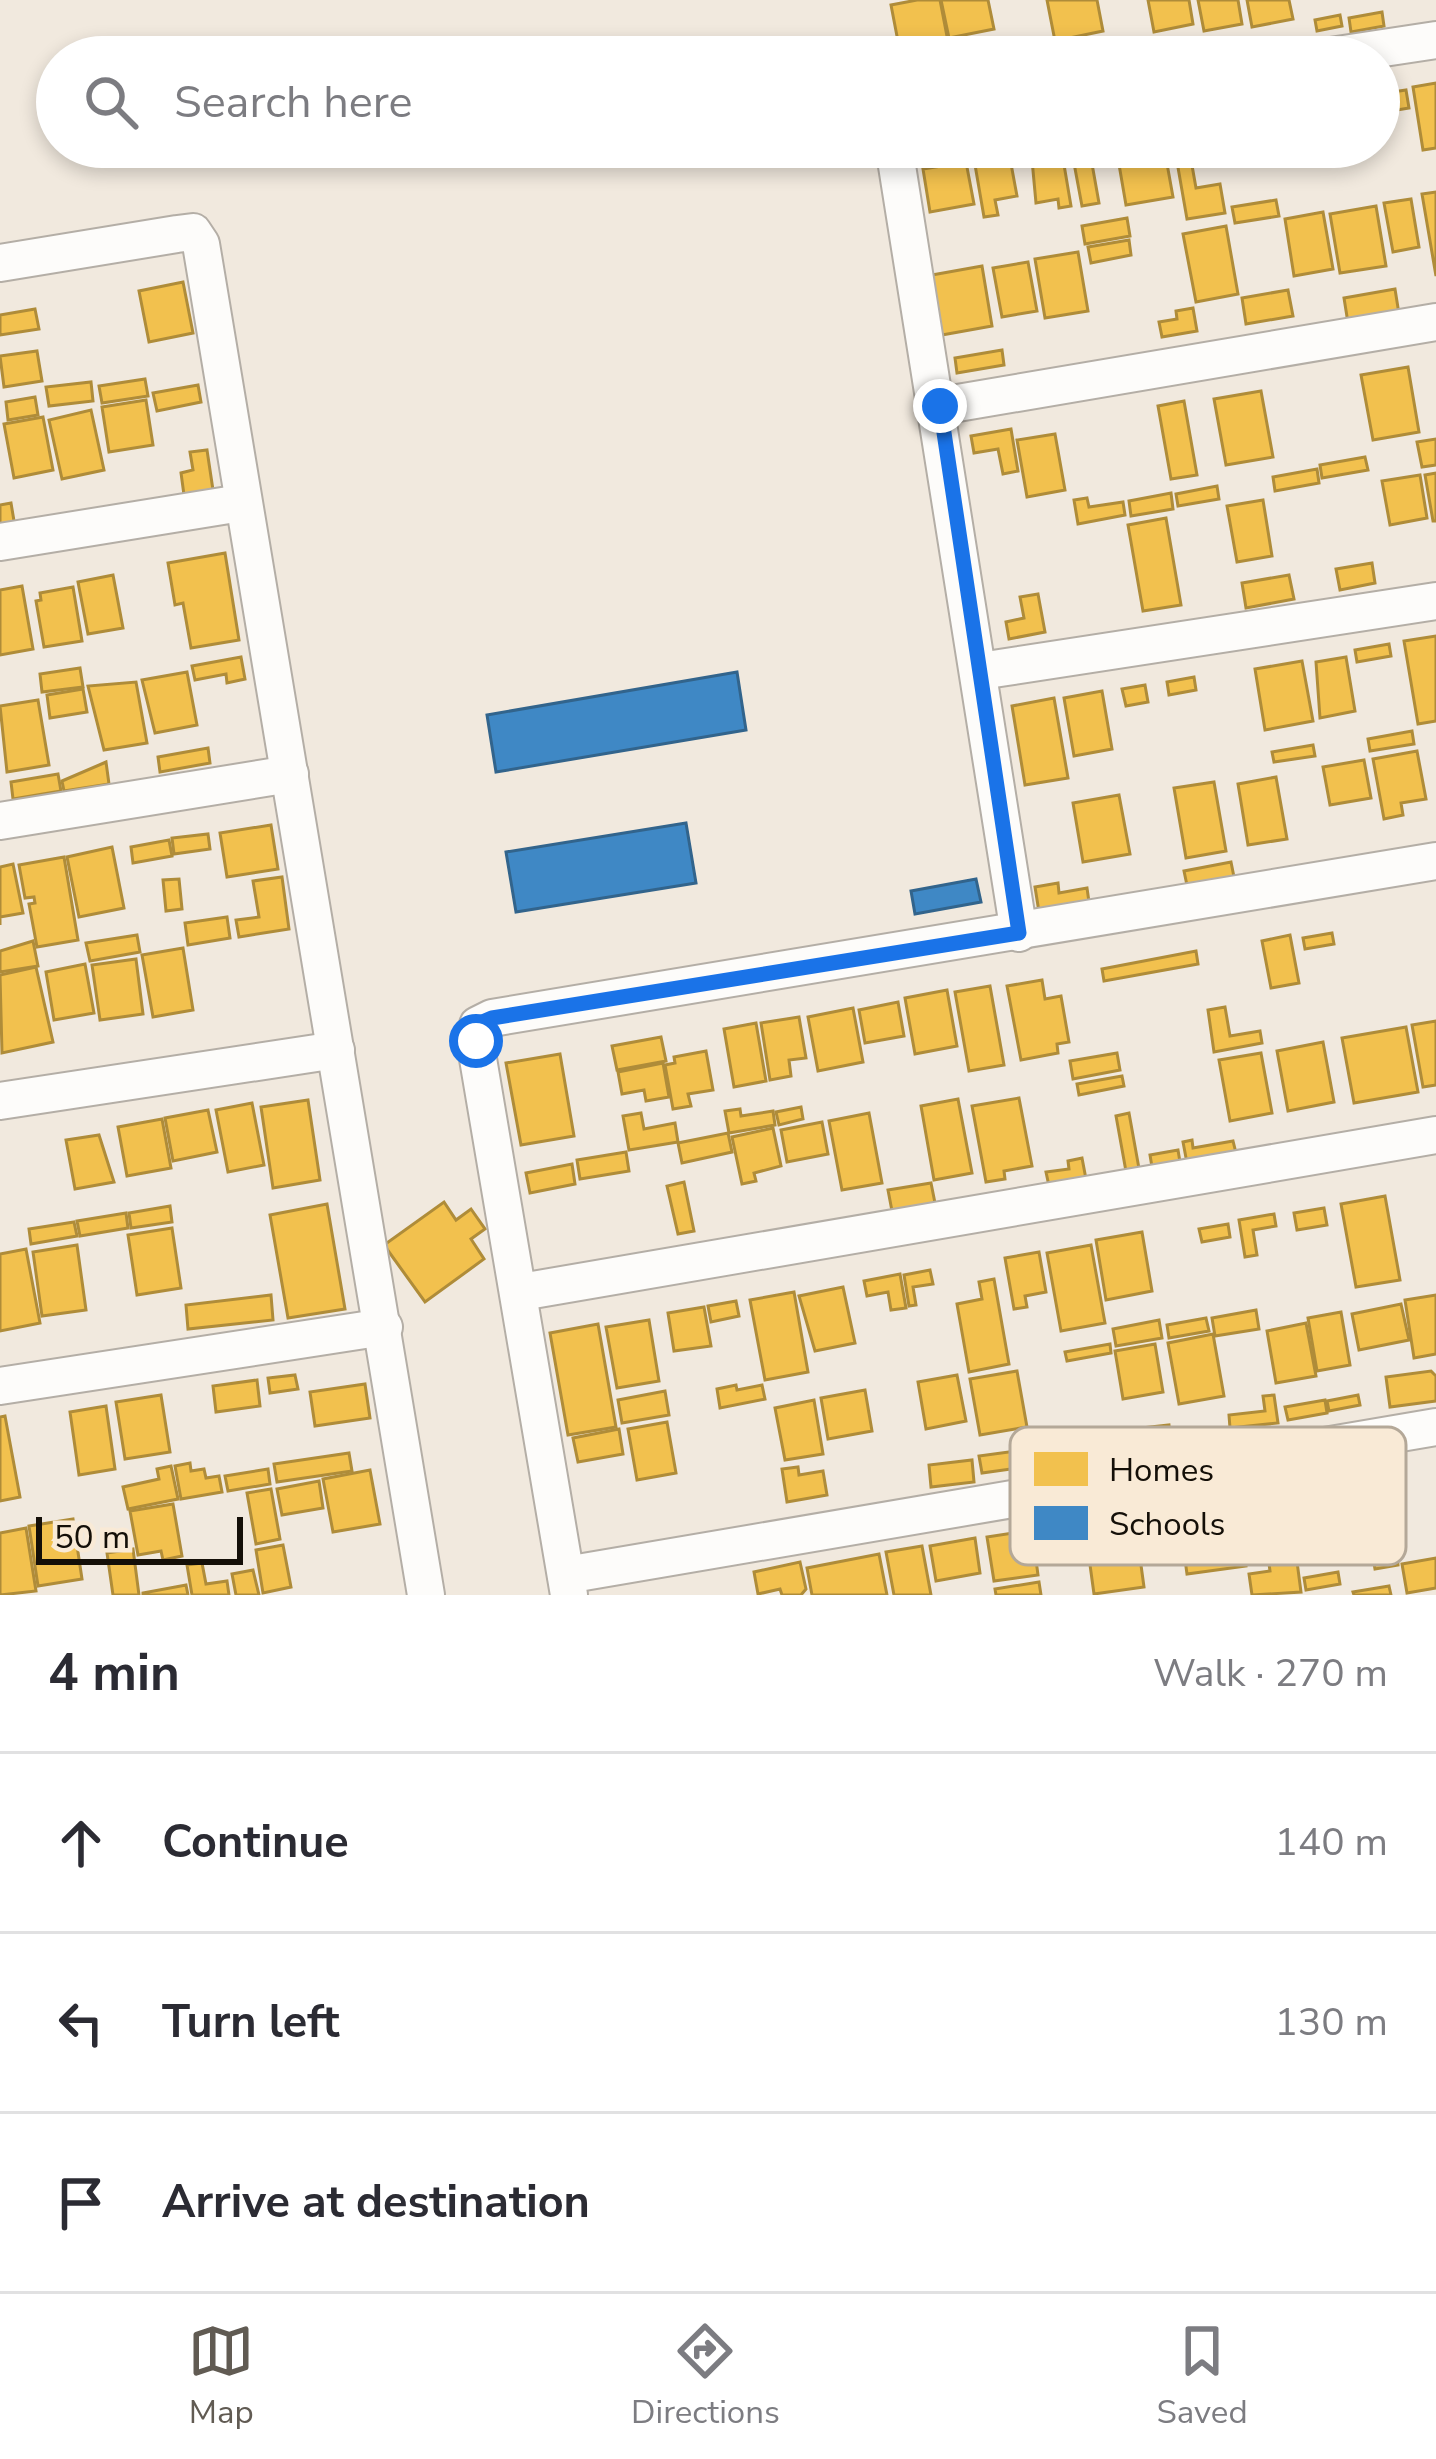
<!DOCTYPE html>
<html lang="en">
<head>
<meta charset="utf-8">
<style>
  body { margin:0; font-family:"Nunito Sans",sans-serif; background:#f2f2f3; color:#2b2b33 }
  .scale { position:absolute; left:36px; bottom:30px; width:207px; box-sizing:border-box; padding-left:12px; border:6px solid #140f08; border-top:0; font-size:33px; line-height:42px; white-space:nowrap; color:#140f08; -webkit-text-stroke:9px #f9ead6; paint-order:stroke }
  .stop { position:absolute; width:36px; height:36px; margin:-27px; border:9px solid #1a73e8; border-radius:50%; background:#fff }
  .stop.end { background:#1a73e8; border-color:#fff; box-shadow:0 3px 12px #0008 }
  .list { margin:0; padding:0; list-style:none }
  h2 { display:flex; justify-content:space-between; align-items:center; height:156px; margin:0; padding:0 48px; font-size:51px }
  h2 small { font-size:39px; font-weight:400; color:#7c7c81 }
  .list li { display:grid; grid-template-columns:78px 1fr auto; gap:36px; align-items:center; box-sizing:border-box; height:180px; padding:0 48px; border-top:3px solid #e1e1e2 }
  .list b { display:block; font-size:45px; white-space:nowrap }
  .list em { font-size:39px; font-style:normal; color:#7c7c81 }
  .icon { flex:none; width:66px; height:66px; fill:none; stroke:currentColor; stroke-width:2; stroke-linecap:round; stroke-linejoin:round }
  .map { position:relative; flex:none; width:1436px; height:1595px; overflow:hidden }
  .search { position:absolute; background:#fff; box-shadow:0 6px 18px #0003; left:36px; right:36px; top:36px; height:132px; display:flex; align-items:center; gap:30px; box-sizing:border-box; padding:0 42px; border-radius:66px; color:#7c7c81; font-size:45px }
  .sheet { height:696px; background:#fff }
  nav { display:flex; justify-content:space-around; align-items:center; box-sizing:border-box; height:168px; border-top:3px solid #e1e1e2; background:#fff; font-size:33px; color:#7c7c81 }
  nav a { display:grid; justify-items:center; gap:6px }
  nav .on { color:#615b53 }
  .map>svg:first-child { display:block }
</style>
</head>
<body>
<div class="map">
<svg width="1436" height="1595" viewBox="0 0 1436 1595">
  <rect width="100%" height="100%" fill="#f1e9de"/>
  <g fill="#f2c14e" stroke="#af8c39" stroke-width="3">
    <polygon points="917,0 940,0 951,57 901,57 891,5"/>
    <polygon points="941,0 988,0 994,29 949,38"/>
    <polygon points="1047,0 1097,0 1103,31 1055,41"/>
    <polygon points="1148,0 1189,0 1193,24 1154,32"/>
    <polygon points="1198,0 1238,0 1242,24 1204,31"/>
    <polygon points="1247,0 1289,0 1293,19 1252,27"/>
    <polygon points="1382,12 1384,26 1351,32 1349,18"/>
    <polygon points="1340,15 1342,26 1317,31 1315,20"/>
    <polygon points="1117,46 1119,53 1150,46 1152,57 1109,57 1107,48"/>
    <polygon points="1102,50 1103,57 1065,57"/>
    <polygon points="1436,83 1436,148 1423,150 1413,87"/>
    <polygon points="1406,90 1409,108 1379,113 1379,94"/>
    <polygon points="1061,147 1071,206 1059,208 1058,199 1036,203 1031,149"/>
    <polygon points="1071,147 1089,147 1099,203 1082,206"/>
    <polygon points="1116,147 1164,147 1173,197 1126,205"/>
    <polygon points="1330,147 1366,147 1367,155 1332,161"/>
    <polygon points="1009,153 1017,196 995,200 998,215 984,217 974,159"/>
    <polygon points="1190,154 1196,188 1220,184 1225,213 1187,219 1176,156"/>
    <polygon points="966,162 974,204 930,212 923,169"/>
    <polygon points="1436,192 1436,276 1422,194"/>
    <polygon points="1411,199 1419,247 1393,252 1384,203"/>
    <polygon points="1276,200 1279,216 1235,223 1232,207"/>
    <polygon points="1376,206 1386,266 1340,273 1330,214"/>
    <polygon points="1323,212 1333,269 1294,276 1285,219"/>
    <polygon points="1127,218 1130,236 1085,244 1082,226"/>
    <polygon points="1226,226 1238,294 1196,302 1183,234"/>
    <polygon points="1129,240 1131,255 1091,263 1088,247"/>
    <polygon points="1078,252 1088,311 1045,318 1035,259"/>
    <polygon points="1028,262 1037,311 1002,317 993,268"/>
    <polygon points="982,266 992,326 942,335 932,275"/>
    <polygon points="183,282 193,333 149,342 139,291"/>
    <polygon points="1395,289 1399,314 1348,323 1344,298"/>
    <polygon points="1288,290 1293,316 1246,324 1242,298"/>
    <polygon points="1193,308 1197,331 1162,337 1159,322 1177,319 1176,311"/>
    <polygon points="35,309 39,329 0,335 0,315"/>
    <polygon points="1002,350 1004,365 957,373 955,358"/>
    <polygon points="37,351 42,381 4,387 0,356"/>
    <polygon points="1408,367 1419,432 1373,440 1361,375"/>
    <polygon points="145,379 148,396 102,403 99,386"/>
    <polygon points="91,382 93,401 49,406 46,387"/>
    <polygon points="198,385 201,402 157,411 153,393"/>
    <polygon points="1261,391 1273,457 1226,465 1214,399"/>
    <polygon points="35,397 38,415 8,420 6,402"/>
    <polygon points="146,400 153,445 109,452 102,407"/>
    <polygon points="1184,401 1197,475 1171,479 1158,406"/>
    <polygon points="91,410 104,470 62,479 49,420"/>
    <polygon points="43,417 53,470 14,478 4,424"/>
    <polygon points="1011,429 1018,471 1003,474 998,449 974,453 971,436"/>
    <polygon points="1055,434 1065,490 1027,497 1017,440"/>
    <polygon points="1436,439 1436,465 1422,467 1417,442"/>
    <polygon points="207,450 213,490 184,495 181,473 193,470 190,452"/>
    <polygon points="1365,457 1368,470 1322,478 1320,465"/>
    <polygon points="1317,469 1319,483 1275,491 1273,477"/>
    <polygon points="1436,473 1436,521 1433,521 1425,475"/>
    <polygon points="1420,475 1427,518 1390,525 1382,481"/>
    <polygon points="1217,486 1219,499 1178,506 1176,494"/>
    <polygon points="1171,493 1173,509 1131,516 1129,501"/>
    <polygon points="1087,498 1089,507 1123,502 1125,515 1078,524 1074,500"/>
    <polygon points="1263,500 1272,556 1237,562 1227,506"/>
    <polygon points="11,503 15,527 0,529 0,505"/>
    <polygon points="1166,518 1181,605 1143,611 1128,525"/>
    <polygon points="225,553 239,640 191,648 183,603 175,605 168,563"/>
    <polygon points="1372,563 1375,583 1340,590 1336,569"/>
    <polygon points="113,575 123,628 88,634 78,582"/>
    <polygon points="1289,575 1294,599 1246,608 1242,583"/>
    <polygon points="22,586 33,649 0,655 0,590"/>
    <polygon points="73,587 82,641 44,647 36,601 41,600 40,593"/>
    <polygon points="1038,594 1045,632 1009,639 1006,622 1024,618 1020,597"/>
    <polygon points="1436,636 1436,721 1418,724 1404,641"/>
    <polygon points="1389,644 1391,656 1357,662 1355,650"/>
    <polygon points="241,657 245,679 227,683 226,674 195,680 192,666"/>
    <polygon points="1346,657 1355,711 1320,718 1316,662"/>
    <polygon points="1302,661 1313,721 1265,730 1255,669"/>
    <polygon points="80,668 83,687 42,692 40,674"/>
    <polygon points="187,672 197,725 155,733 142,680"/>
    <polygon points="1194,677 1196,690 1169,695 1167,682"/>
    <polygon points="136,682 147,743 104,750 88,686"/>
    <polygon points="1145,685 1148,702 1126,706 1122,689"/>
    <polygon points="83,689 87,712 50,718 47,695"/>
    <polygon points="1102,691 1112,749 1074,756 1064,698"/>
    <polygon points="1054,698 1068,778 1025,785 1012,706"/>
    <polygon points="38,700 49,765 7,772 0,706"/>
    <polygon points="1412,731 1414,744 1370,751 1368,739"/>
    <polygon points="1313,745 1315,756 1274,762 1272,752"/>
    <polygon points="208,748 210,763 160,772 158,757"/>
    <polygon points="1417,751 1426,799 1401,803 1403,815 1384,819 1373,759"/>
    <polygon points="1364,760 1371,798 1330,805 1323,767"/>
    <polygon points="106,762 109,784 64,791 62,781"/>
    <polygon points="58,774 61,791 13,799 11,782"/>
    <polygon points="1276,777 1287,839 1248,845 1238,784"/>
    <polygon points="1214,782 1226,851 1186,858 1174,788"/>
    <polygon points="1119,795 1130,854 1083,862 1073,803"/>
    <polygon points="271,825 278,869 227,877 220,833"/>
    <polygon points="208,834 210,849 174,854 172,838"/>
    <polygon points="169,840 172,856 133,863 131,847"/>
    <polygon points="112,847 124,908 79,917 67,857"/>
    <polygon points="64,857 78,940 37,947 29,904 35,903 34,897 25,898 19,865"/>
    <polygon points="1231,862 1235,882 1188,890 1184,871"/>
    <polygon points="13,864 23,913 0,917 0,925 0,867"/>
    <polygon points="282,877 289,929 239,937 236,920 259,917 253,881"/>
    <polygon points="179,879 182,909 166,911 163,880"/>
    <polygon points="1058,883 1059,893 1087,888 1089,902 1039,912 1035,887"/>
    <polygon points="227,917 230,938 188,945 185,923"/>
    <polygon points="1332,933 1334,944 1305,949 1303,938"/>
    <polygon points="137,935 140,952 90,961 86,943"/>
    <polygon points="1290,935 1299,983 1271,988 1262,941"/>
    <polygon points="33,941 38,966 0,972 0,951"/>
    <polygon points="183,948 193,1010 153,1017 142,955"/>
    <polygon points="1196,951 1198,964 1104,981 1102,969"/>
    <polygon points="136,959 143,1014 100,1020 92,965"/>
    <polygon points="85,964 94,1013 54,1020 46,972"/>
    <polygon points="36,967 53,1042 2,1053 0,975"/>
    <polygon points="1042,980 1045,999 1061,996 1069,1042 1057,1044 1058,1053 1021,1060 1007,986"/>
    <polygon points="990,986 1004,1065 969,1071 955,992"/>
    <polygon points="947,990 957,1046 915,1054 905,998"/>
    <polygon points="898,1002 904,1036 865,1043 859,1010"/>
    <polygon points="1225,1007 1230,1036 1260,1031 1262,1043 1214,1052 1208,1010"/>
    <polygon points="853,1008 863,1062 818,1071 808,1017"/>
    <polygon points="799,1017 806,1058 789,1060 791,1076 770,1080 761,1023"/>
    <polygon points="1436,1021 1436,1085 1423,1087 1412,1025"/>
    <polygon points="756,1023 766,1081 734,1087 724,1029"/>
    <polygon points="1406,1027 1418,1092 1354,1103 1342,1038"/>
    <polygon points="661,1037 666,1061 617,1070 612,1046"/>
    <polygon points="1323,1042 1334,1102 1288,1111 1277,1051"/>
    <polygon points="706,1051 713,1090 688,1094 691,1106 673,1109 665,1065 675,1063 674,1057"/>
    <polygon points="1117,1053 1120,1070 1073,1079 1070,1061"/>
    <polygon points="1261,1053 1272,1113 1230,1121 1219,1060"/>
    <polygon points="560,1054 574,1136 521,1145 506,1063"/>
    <polygon points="663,1063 669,1097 646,1101 644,1090 622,1094 618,1072"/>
    <polygon points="1122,1076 1124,1086 1079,1095 1077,1084"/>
    <polygon points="1019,1098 1032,1166 1004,1171 1005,1179 986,1182 972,1106"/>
    <polygon points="958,1099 972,1173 934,1180 921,1106"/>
    <polygon points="308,1100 320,1180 273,1188 261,1107"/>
    <polygon points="252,1103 264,1165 228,1172 216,1110"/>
    <polygon points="801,1107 803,1119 779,1125 776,1112"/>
    <polygon points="740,1109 741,1116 773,1111 775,1125 729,1133 725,1111"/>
    <polygon points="208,1110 217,1152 173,1161 165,1118"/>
    <polygon points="641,1113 644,1129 675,1123 678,1142 629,1150 623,1116"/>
    <polygon points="869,1113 882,1183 842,1190 829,1121"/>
    <polygon points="1129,1113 1140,1174 1127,1177 1116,1116"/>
    <polygon points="162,1119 171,1168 127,1176 118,1127"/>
    <polygon points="822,1122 828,1154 787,1162 781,1130"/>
    <polygon points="773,1128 781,1166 754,1173 756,1181 742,1184 732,1137"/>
    <polygon points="728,1133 732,1152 682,1163 678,1143"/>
    <polygon points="99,1135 114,1182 75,1189 66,1140"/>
    <polygon points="1192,1140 1193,1148 1233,1141 1236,1153 1187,1163 1183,1142"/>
    <polygon points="1178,1150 1180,1162 1152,1167 1150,1155"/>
    <polygon points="626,1152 629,1171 580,1179 577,1160"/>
    <polygon points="1082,1158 1086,1179 1049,1186 1046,1172 1069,1169 1068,1161"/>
    <polygon points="572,1164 575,1184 530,1193 526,1173"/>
    <polygon points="684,1182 694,1231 678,1234 667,1186"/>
    <polygon points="931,1183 935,1203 892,1211 888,1190"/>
    <polygon points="1385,1196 1400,1280 1356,1287 1341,1204"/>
    <polygon points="444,1202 456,1220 471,1209 485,1229 471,1239 484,1259 425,1302 384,1245"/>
    <polygon points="327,1204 345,1309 288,1318 270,1215"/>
    <polygon points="170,1206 172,1222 131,1228 129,1213"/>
    <polygon points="1324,1208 1327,1225 1297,1230 1294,1213"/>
    <polygon points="126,1213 128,1228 80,1236 77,1221"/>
    <polygon points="1274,1214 1276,1226 1253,1230 1257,1255 1245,1257 1239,1220"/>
    <polygon points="74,1222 77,1236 31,1244 29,1229"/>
    <polygon points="1228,1224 1230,1237 1202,1242 1199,1229"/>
    <polygon points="172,1228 181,1288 137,1295 128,1235"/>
    <polygon points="1142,1232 1152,1291 1106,1300 1096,1240"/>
    <polygon points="77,1245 86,1310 42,1316 33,1252"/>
    <polygon points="1091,1245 1105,1323 1061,1331 1047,1253"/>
    <polygon points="26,1249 40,1323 0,1331 0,1254"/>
    <polygon points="1039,1252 1046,1292 1025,1296 1027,1307 1014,1309 1005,1258"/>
    <polygon points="930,1270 933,1284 913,1287 916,1305 909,1306 904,1275"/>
    <polygon points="900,1274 906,1308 891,1310 888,1292 867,1296 864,1281"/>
    <polygon points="994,1279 1009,1364 969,1372 957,1304 982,1299 979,1282"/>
    <polygon points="843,1287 855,1343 815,1351 799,1296"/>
    <polygon points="794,1292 808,1372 765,1380 750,1300"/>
    <polygon points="271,1295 273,1320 188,1329 186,1305"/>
    <polygon points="1436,1295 1436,1354 1414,1358 1405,1300"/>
    <polygon points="736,1301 739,1316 711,1322 708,1306"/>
    <polygon points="1401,1304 1409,1340 1359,1350 1352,1314"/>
    <polygon points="704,1307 711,1346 674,1351 668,1313"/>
    <polygon points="1256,1310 1259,1329 1215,1336 1212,1318"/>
    <polygon points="1341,1312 1350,1365 1317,1371 1308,1318"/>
    <polygon points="1206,1318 1209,1331 1169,1338 1167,1325"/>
    <polygon points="649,1320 659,1381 617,1388 606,1327"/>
    <polygon points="1159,1320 1162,1338 1116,1346 1113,1329"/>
    <polygon points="1306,1323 1316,1376 1276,1383 1267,1331"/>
    <polygon points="598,1324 616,1427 568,1435 550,1333"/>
    <polygon points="1213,1334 1224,1396 1179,1404 1168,1343"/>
    <polygon points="1110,1344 1111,1353 1067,1361 1065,1352"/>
    <polygon points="1155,1344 1163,1392 1123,1399 1115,1351"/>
    <polygon points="1017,1371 1027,1427 980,1435 970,1379"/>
    <polygon points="1431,1371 1436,1376 1436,1401 1390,1407 1386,1377"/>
    <polygon points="295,1375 298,1389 270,1393 268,1378"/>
    <polygon points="957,1375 966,1421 926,1429 918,1382"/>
    <polygon points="257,1380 260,1406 216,1412 213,1386"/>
    <polygon points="365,1384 370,1418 315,1426 310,1392"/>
    <polygon points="736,1385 737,1390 762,1385 765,1399 720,1408 717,1389"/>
    <polygon points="865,1390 872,1431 828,1439 821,1398"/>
    <polygon points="665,1391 669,1415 622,1423 618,1400"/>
    <polygon points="161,1395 170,1452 125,1459 116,1402"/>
    <polygon points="1274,1395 1278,1423 1230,1428 1229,1415 1265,1411 1263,1396"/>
    <polygon points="1358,1395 1360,1405 1329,1411 1327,1401"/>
    <polygon points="814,1400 823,1454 785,1460 775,1408"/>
    <polygon points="1325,1400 1327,1413 1288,1420 1285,1407"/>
    <polygon points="106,1406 115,1469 79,1475 70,1412"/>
    <polygon points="5,1416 20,1497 0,1501 0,1417"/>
    <polygon points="667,1422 676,1473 637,1480 628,1429"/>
    <polygon points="1169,1425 1171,1443 1125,1449 1123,1430"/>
    <polygon points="619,1429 623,1454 578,1462 573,1438"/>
    <polygon points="1023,1450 1025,1467 982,1473 979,1456"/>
    <polygon points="349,1453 352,1471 277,1482 274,1464"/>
    <polygon points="972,1460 974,1482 931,1487 929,1465"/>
    <polygon points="190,1463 191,1471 204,1469 206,1478 219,1476 222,1492 181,1499 175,1466"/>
    <polygon points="171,1466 178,1499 128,1509 123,1487 159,1479 157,1469"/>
    <polygon points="798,1467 799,1475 823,1471 827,1495 787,1502 782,1469"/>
    <polygon points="268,1469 270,1484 228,1491 225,1476"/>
    <polygon points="370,1470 380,1524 333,1532 323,1479"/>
    <polygon points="319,1481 323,1508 282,1515 277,1489"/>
    <polygon points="271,1489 280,1539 256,1544 247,1493"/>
    <polygon points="1288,1493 1301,1592 1252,1595 1249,1574 1270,1571 1260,1497"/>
    <polygon points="1237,1501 1246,1566 1187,1574 1178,1509"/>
    <polygon points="173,1504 182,1556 163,1560 161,1551 138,1555 130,1511"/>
    <polygon points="1134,1514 1144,1587 1094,1594 1084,1521"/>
    <polygon points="73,1519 82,1579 38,1586 29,1526"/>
    <polygon points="26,1528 36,1591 0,1595 0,1533"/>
    <polygon points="1032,1530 1038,1575 994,1581 987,1537"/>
    <polygon points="975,1538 980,1573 936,1581 930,1546"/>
    <polygon points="283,1545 291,1587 263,1593 256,1550"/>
    <polygon points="922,1546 931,1595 894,1595 886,1552"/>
    <polygon points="133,1549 139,1595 113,1595 107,1553"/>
    <polygon points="879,1554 887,1595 812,1595 807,1568"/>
    <polygon points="1397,1554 1398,1565 1375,1569 1373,1558"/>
    <polygon points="1436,1558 1436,1588 1407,1593 1402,1564"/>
    <polygon points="800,1562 806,1589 801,1595 782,1595 780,1589 758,1594 754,1572"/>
    <polygon points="202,1563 206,1584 227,1581 229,1595 192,1595 187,1565"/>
    <polygon points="253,1570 259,1595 236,1595 232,1574"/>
    <polygon points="1338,1572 1340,1584 1306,1590 1304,1578"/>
    <polygon points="1039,1582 1041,1595 996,1595 995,1589"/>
    <polygon points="186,1585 188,1595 143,1595 143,1593"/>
    <polygon points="1389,1586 1391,1595 1354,1595 1353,1592"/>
  </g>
  <g fill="#3f88c5" stroke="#32648c" stroke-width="3">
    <polygon points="737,672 746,730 496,772 487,715"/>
    <polygon points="686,823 696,883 516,912 506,852"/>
    <polygon points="976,879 981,902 915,914 911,891"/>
  </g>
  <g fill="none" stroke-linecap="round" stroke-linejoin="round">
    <g stroke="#b4aea6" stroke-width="40">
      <g id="minor">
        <polyline points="1324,57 1436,40"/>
        <polyline points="894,147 1019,933"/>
        <polyline points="0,263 177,234 193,232 201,244 426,1595"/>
        <polyline points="940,406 1436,322"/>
        <polyline points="0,542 241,503"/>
        <polyline points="980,671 1436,601"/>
        <polyline points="0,821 290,774"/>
        <polyline points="0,1101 336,1050"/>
        <polyline points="521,1292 1436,1135"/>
        <polyline points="0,1386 384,1327"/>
        <polyline points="566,1575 1436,1427"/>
        <polyline points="569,1595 475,1041 478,1025 492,1018 1436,861"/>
      </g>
    </g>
    <use href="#minor" stroke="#fdfcfa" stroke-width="36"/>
  </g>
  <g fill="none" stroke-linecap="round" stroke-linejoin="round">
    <polyline stroke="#1a73e8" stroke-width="15" points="476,1041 478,1024 492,1018 1019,933 940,406"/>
  </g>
  <rect x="1010" y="1427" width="396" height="138" rx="18" fill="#f9ead6" stroke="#b4a898" stroke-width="3"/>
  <rect x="1034" y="1452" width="54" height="34" fill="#f2c14e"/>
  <rect x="1034" y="1506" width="54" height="34" fill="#3f88c5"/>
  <g font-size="33" fill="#140f08">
    <text x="1109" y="1481">Homes</text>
    <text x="1109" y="1535">Schools</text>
  </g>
</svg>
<div class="scale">50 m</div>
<div class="stop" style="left:476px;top:1041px"></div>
<div class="stop end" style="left:940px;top:406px"></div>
<div class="search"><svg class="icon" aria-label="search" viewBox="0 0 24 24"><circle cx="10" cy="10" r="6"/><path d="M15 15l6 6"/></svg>Search here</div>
</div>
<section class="sheet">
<h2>4 min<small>Walk · 270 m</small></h2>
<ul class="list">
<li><svg class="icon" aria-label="ahead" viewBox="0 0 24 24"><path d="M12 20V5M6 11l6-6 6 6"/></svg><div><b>Continue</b></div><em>140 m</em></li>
<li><svg class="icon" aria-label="left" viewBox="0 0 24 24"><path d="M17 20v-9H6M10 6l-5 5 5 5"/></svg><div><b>Turn left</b></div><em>130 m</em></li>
<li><svg class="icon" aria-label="arrive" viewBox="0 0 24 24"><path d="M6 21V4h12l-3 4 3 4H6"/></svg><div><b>Arrive at destination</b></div></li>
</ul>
</section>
<nav>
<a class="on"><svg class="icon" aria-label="map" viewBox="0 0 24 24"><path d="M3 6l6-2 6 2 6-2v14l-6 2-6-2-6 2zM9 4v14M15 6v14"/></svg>Map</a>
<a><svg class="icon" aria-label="directions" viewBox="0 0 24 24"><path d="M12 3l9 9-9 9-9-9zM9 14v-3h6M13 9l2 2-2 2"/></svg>Directions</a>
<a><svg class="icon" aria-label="saved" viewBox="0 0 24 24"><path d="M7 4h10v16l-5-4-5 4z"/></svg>Saved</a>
</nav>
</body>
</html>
